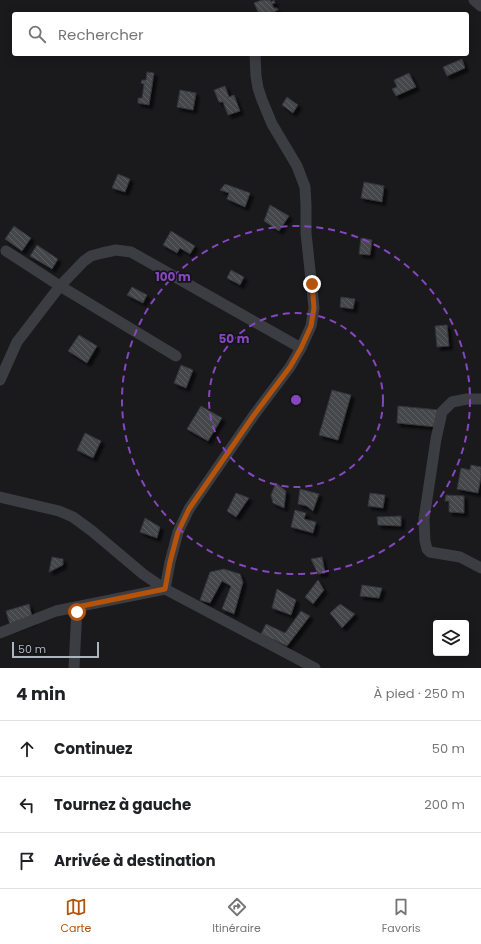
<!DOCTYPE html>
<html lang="fr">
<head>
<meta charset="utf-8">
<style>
  body { margin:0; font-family:Poppins,sans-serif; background:#f2f2f2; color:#202124 }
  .controls { position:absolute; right:12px; bottom:12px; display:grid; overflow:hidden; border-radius:4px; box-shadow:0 2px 10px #0003 }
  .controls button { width:36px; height:36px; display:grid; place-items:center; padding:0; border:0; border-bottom:1px solid #e0e0e0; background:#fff; color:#202124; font:20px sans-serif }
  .scale { position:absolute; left:12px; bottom:10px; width:87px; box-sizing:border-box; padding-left:4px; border:2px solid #acb4bd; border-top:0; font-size:11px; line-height:14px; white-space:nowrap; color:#acb4bd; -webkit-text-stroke:3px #151518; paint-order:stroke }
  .stop { position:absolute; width:12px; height:12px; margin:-9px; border:3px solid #b45309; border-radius:50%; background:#fff }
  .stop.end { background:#b45309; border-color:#fff; box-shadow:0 1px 4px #0008 }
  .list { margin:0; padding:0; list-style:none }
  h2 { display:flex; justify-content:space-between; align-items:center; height:52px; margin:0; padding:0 16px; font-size:17px }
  h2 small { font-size:13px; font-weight:400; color:#757577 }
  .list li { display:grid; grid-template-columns:26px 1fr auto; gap:12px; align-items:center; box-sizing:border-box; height:56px; padding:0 16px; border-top:1px solid #e0e0e0 }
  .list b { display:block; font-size:15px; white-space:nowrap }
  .list em { font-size:13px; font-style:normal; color:#757577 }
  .icon { flex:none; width:22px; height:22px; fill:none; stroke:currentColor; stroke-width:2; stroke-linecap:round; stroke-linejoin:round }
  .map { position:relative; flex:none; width:481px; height:668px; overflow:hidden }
  .search { position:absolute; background:#fff; box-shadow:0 2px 10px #0003; left:12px; right:12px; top:12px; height:44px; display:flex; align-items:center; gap:10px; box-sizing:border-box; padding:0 14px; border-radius:4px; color:#757577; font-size:15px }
  .sheet { height:220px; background:#fff }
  nav { display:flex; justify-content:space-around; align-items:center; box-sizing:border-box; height:56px; border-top:1px solid #e0e0e0; background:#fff; font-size:11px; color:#757577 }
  nav a { display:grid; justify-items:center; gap:2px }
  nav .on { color:#b45309 }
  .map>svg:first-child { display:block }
</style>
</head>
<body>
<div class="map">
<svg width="481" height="668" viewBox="0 0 481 668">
  <defs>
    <pattern id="building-back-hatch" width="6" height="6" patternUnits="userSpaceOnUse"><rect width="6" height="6" fill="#44464a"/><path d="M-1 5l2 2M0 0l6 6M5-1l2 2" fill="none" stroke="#5c5e62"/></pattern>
    <filter id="shadow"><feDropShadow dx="3.5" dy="3.5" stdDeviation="1" flood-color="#0009"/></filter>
  </defs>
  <rect width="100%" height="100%" fill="#1a1a1d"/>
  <g fill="url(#building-back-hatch)" stroke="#343539" filter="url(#shadow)">
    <polygon points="262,0 270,0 271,2 274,0 275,3 272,4 274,8 277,8 278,10 269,14 259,14 254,3"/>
    <polygon points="462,59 465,68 447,76 443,67"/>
    <polygon points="147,72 154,73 149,105 138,103 138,98 142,98 144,84 141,83 142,80 146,80"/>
    <polygon points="409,73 416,87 396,96 392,89 397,87 394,80"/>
    <polygon points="225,86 229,97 234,95 240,111 228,115 223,102 219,102 214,90"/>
    <polygon points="180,90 196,93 193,110 177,107"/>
    <polygon points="287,97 298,105 293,113 282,105"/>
    <polygon points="118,174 130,179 125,192 112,188"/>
    <polygon points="364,182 384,186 382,202 361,198"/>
    <polygon points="225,184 250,193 245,207 227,199 229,193 220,190"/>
    <polygon points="270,205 289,216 279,231 264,221"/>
    <polygon points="14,226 31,238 22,251 5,239"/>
    <polygon points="171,231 195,246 190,254 180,248 177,253 163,245"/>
    <polygon points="361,238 372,240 370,255 359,254"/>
    <polygon points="37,245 58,259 52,269 30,256"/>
    <polygon points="231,270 244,277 240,285 227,278"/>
    <polygon points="132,287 147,295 143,303 127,295"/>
    <polygon points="341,297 355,299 353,309 340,307"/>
    <polygon points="447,325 449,346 437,347 435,326"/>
    <polygon points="79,335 97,346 87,363 68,351"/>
    <polygon points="181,365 193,370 186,388 174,383"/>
    <polygon points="332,390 351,395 338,440 319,435"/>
    <polygon points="201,406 222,418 208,441 187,429"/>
    <polygon points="398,406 439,410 437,427 397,423"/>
    <polygon points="85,433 101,441 93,458 77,450"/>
    <polygon points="471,465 481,467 481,477 478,493 457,489 461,468 470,470"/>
    <polygon points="276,483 286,491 284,508 273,503 271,495"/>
    <polygon points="300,489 319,494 313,511 307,506 298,504"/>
    <polygon points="236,493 249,498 236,517 227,511"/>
    <polygon points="370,493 385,495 383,508 368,506"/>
    <polygon points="446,495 464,496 464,513 449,512 449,501 445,501"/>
    <polygon points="295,510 306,513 304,519 316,522 313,533 291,527"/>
    <polygon points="401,516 401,526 378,525 377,517"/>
    <polygon points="145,518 160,527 157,538 140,532"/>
    <polygon points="52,557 63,559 63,565 49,572"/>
    <polygon points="322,557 325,573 318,574 311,559"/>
    <polygon points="224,569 240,574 243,582 234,614 222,609 231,586 222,581 210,603 200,600 210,572"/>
    <polygon points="318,580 324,590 313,604 305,597"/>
    <polygon points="362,585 382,588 379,598 360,596"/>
    <polygon points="277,589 296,600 291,615 272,608"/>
    <polygon points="29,604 33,621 11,628 6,611"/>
    <polygon points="340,604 355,614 342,628 330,613"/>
    <polygon points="301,611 310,616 287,646 261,634 266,624 285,633"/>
  </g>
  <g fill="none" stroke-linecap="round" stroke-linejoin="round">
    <g stroke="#3b3d42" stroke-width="11">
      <polyline points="474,0 481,6"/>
      <polyline points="6,251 60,286 176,356"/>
      <polyline points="0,380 17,342 60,286 84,261 91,256 102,253 116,250 131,252 301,348"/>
      <polyline points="481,399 467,399 452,402 442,412 436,439 424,519 425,541 427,549 430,552 460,557 481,568"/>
      <polyline points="0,497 59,511 73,517 92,531 143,574 165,589 315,668"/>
      <polyline points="0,633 56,611 165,589 170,562 178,532 189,509 254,415 290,367 301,348 311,326 314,308 306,233 306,205 305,187 297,166 272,124 262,100 258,88 256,76 255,54"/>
      <polyline points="74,668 77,607"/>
    </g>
  </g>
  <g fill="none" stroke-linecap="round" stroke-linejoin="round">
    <polyline stroke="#b45309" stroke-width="5" points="77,612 77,607 165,589 170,562 178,532 189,509 254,415 290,367 301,348 311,326 314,308 312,284"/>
  </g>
  <g fill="none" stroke="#8547bf" stroke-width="2" stroke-dasharray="7 5">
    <circle cx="296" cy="400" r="87"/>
    <circle cx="296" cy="400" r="174"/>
  </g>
  <circle cx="296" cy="400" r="6" fill="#8547bf" stroke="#151518" stroke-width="2"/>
  <g font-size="12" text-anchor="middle" font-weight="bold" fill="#8547bf" stroke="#151518" stroke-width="3.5" stroke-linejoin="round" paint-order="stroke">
    <text x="173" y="281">100 m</text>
    <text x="234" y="343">50 m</text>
  </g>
</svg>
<div class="controls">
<button><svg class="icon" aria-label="layers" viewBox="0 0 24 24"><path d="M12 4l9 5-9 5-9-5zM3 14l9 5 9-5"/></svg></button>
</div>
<div class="scale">50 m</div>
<div class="stop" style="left:77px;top:612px"></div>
<div class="stop end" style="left:312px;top:284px"></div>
<div class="search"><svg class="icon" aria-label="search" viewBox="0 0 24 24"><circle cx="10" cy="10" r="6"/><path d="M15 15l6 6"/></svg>Rechercher</div>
</div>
<section class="sheet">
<h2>4 min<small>À pied · 250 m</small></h2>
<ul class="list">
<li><svg class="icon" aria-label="ahead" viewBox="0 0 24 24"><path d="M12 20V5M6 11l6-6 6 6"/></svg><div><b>Continuez</b></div><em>50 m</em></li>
<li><svg class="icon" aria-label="left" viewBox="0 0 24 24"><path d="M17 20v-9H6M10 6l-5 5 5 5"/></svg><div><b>Tournez à gauche</b></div><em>200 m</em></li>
<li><svg class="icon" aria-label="arrive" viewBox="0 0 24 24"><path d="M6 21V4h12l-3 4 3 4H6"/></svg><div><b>Arrivée à destination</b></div></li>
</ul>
</section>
<nav>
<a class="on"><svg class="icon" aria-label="map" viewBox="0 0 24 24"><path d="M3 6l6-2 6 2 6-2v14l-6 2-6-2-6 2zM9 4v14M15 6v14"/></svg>Carte</a>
<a><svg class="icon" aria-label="directions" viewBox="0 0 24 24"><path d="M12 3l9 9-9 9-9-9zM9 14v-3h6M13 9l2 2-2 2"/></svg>Itinéraire</a>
<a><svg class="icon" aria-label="saved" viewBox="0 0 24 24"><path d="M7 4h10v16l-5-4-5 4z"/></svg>Favoris</a>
</nav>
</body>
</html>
